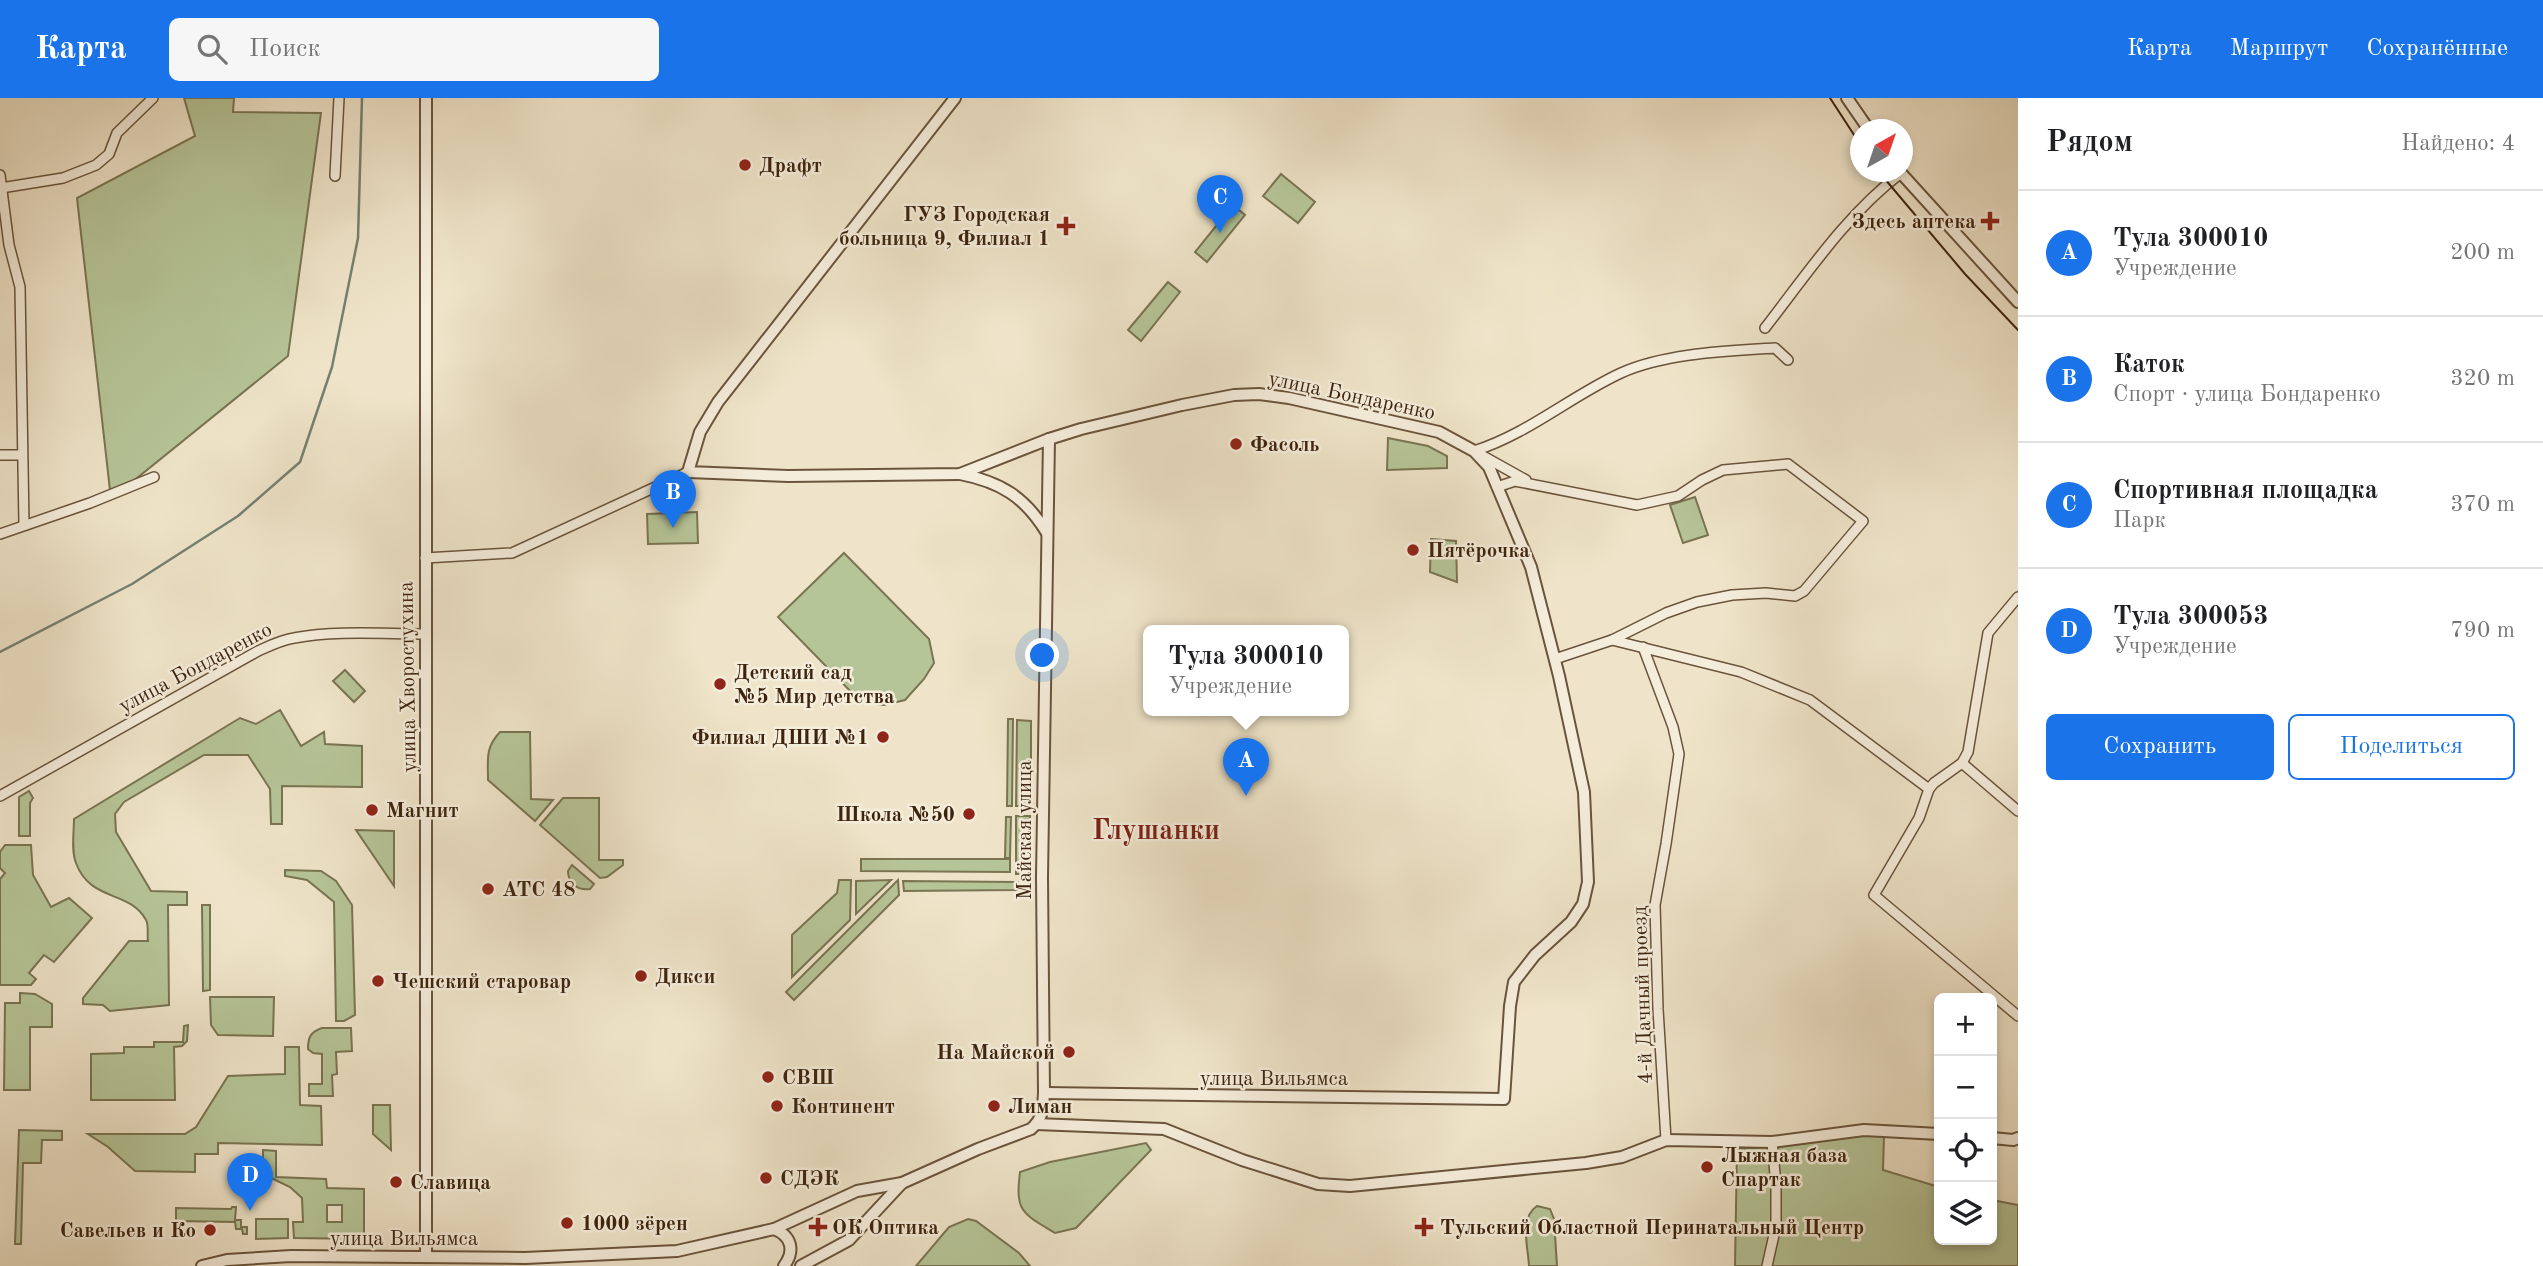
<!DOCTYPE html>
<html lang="ru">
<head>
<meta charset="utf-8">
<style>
  body { margin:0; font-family:"Old Standard TT",serif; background:#f6f6f6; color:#202124 }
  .controls { position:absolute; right:21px; bottom:21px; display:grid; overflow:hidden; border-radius:10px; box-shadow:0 4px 10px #0003 }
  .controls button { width:63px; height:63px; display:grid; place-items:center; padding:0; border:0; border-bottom:2px solid #e0e0e0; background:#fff; color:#202124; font:35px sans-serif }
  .compass { position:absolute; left:1850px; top:21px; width:63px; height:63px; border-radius:50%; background:#fff; box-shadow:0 4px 10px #0003; rotate:40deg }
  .you { position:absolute; left:1043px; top:558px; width:24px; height:24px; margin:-18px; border:5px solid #fff; border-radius:50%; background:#1a73e8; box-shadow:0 0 0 10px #1a73e833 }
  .badge { display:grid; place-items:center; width:46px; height:46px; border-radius:50%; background:#1a73e8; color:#fff; font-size:23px; font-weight:700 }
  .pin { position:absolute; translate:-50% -58px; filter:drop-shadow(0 2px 4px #0008) }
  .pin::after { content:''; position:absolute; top:37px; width:24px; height:21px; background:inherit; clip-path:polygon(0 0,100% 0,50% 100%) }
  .popup { position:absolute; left:1143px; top:527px; width:206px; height:91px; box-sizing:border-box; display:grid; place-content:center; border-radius:10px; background:#fff; filter:drop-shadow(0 2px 5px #0005); font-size:23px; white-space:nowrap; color:#757577 }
  .popup b { font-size:26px; color:#202124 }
  .popup::after { content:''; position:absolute; left:50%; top:100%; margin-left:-14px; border:14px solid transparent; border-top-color:#fff }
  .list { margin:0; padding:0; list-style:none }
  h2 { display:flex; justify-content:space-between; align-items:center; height:91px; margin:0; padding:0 28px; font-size:30px }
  h2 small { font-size:23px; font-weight:400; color:#757577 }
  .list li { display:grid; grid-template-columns:46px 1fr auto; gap:21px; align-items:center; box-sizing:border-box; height:126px; padding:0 28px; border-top:2px solid #e0e0e0 }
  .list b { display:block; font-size:26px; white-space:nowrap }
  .list p { margin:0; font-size:23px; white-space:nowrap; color:#757577 }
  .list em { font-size:23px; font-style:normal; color:#757577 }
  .actions { display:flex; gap:14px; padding:21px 28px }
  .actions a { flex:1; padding:16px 0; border:2px solid #1a73e8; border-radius:10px; text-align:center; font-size:24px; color:#1a73e8 }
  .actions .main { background:#1a73e8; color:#fff }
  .icon { flex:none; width:38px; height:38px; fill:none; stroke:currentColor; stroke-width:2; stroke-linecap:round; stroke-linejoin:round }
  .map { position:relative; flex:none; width:2018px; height:1168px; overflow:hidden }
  header { display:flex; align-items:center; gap:42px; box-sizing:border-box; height:98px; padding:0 35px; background:#1a73e8; color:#fff }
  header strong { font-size:33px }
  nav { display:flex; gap:38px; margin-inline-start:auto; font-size:24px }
  .search { width:490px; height:63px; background:#f6f6f6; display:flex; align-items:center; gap:18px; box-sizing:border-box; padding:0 24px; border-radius:10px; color:#757577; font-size:26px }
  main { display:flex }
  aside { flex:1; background:#fff }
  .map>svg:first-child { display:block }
</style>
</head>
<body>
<header>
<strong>Карта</strong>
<div class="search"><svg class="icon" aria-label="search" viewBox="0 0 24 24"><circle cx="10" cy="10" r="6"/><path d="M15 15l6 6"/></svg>Поиск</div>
<nav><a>Карта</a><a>Маршрут</a><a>Сохранённые</a></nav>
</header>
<main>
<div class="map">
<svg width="2018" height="1168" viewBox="0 0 2018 1168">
  <rect width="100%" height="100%" fill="#efe4c9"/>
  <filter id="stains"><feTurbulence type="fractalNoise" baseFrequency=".00286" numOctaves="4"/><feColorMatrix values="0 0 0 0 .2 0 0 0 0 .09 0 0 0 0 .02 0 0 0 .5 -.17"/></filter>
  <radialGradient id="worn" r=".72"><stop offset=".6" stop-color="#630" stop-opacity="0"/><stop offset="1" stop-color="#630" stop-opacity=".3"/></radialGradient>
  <g fill="#b6c598" stroke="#7a7452" stroke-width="2" fill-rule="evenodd">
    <polygon points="184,0 234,0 233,14 321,15 288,258 111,401 77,100 195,38"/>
    <polygon points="1281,76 1315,104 1298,125 1263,98"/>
    <polygon points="1233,107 1245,117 1207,164 1195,154"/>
    <polygon points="1168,184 1180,194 1141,243 1128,232"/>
    <polygon points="1388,340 1428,348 1447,358 1447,370 1387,372"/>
    <polygon points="1695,399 1708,437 1683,445 1670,407"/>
    <polygon points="697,414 698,445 648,446 647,416"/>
    <polygon points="1431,441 1456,443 1457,484 1430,474"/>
    <polygon points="844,455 929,541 934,565 924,581 905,602 884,607 869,605 855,598 778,519"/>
    <polygon points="345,572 365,593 354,604 333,583"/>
    <path d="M280,612L301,648L324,634L325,646L362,648V689L282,688V726H271L270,691L248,657H204L124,704L115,716L116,734L151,793L187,794V807H168L169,907L110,913L103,907L83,906V900L129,843H148C147,837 149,827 146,822C130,792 90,804 76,765C71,752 74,735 74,721L240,620L256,626Z"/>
    <polygon points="1008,621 1013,621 1012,708 1007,708"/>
    <polygon points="1017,622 1031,623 1031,708 1016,708"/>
    <path d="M500,634H530L531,701L553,702L535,723L488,682C488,661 485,650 500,634Z"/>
    <polygon points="29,693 33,700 30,705 30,738 19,738 19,699"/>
    <polygon points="563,700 599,700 599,762 623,762 623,767 607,779 600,780 540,727"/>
    <polygon points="1016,718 1030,718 1029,776 1016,776"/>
    <polygon points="1006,719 1011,719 1010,760 1005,760"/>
    <polygon points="356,732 394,733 394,788"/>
    <polygon points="5,747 31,747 33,777 51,809 69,800 92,820 54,864 44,857 29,875 36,881 31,887 0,887 0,781 5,775 0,770 0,754"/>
    <polygon points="861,761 1010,761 1010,774 861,773"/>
    <path d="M572,767L594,786L590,791C578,793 568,785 568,773Z"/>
    <polygon points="285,772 321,773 336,783 352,807 355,917 344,923 336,923 334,804 307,782 285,778"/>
    <polygon points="839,782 851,782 850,822 792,879 792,837 837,795"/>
    <polygon points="891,782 856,816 856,783"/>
    <polygon points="898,782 899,797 794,902 786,894"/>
    <polygon points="903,783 1018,784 1017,792 904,793"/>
    <polygon points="202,807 210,807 210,892 203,893"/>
    <polygon points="20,895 35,896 52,906 52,929 30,929 30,992 4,992 5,905 20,905"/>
    <polygon points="210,899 274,899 273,938 218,937 211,927"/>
    <polygon points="188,927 187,943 182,948 174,949 175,1002 91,1002 91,956 124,955 124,949 154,949 154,944 183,944 184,928"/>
    <path d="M322,930H351L352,953L336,954L337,976L332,977L333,998H309V986H322V956L313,955L308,951C308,940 310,934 322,930Z"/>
    <polygon points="285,949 299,949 300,1007 321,1008 322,1047 218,1045 218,1056 195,1056 195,1074 135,1073 108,1049 88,1036 185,1036 196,1029 228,978 285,976"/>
    <polygon points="373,1007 390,1007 391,1052 373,1036"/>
    <polygon points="19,1032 62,1033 62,1042 42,1042 41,1065 23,1065 21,1146 15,1146"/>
    <polygon points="1865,1037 1884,1038 1883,1072 1939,1089 1939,1142 1992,1142 1992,1102 2018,1107 2018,1168 1735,1168 1737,1051 1786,1048"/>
    <path d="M1146,1045L1151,1052L1076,1130L1055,1135C1022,1115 1015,1114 1020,1074L1050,1064Z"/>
    <path d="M263,1052L276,1053V1079L326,1081L327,1090L364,1091V1141L294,1140L293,1124H303L302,1100L290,1089L263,1076ZM327,1107H342V1124H327Z"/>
    <path d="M1537,1108L1550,1111L1554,1121L1557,1168H1529C1528,1148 1519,1120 1537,1108Z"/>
    <polygon points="232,1109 236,1109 235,1122 241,1122 241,1129 247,1129 247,1136 243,1136 242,1131 236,1131 235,1124 176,1123 176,1110 231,1111"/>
    <polygon points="256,1121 288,1121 288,1140 256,1141"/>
    <polygon points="968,1121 976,1123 1019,1155 1030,1168 916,1168 949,1129"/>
  </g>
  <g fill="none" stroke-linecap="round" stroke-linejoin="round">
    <polyline stroke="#758172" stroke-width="2.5" points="0,554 132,486 238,418 300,364 332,269 358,140 362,0"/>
    <g stroke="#6a543b" stroke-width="12">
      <g id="minor">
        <polyline points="0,77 9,147 20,189 24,427"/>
        <polyline points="335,78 339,0"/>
        <polyline points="1,90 63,80 96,67 109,56 117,35 153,0"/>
        <path d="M1765,230C1807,176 1846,117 1901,75"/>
        <polyline points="0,357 22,357"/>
        <path d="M1526,382L1474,353C1528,336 1571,298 1621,275C1665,255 1728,253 1775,250L1788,262"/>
        <polyline points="1497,389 1515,383 1637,407 1678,398 1702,382 1723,372 1788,366 1863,423 1804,493 1795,498 1766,495 1732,497 1697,504 1666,515 1612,542 1555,561"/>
        <polyline points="0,436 90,405 154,379"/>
        <polyline points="425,460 512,455 688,374"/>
        <polyline points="2018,499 1988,535 1968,654 1962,665 1934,685 1929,691 1919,720 1874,797 2018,918"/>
        <polyline points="1612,542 1741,574 1810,602 1929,691"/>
        <polyline points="1643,549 1673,629 1679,656 1666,746 1655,807 1658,911 1666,1042"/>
        <polyline points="1962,665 2018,713"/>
        <path d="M0,698L258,553C269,548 281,542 294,540C336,532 383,536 426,536"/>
        <polyline points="1767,1168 1776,1128 1776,1087 1772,1044"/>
      </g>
    </g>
    <g stroke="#6a543b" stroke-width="14">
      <g id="tertiary">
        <polyline points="426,0 426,1158"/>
        <polyline points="955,0 718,304 700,334 688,374 788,378 960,376 1049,341 1081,331 1182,307 1234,297 1259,296 1289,300 1439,334 1474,353 1489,369 1531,469 1559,578 1584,694 1588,784 1583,806 1571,824 1535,857 1514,884 1510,908 1504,1001 1044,995"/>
        <polyline points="1847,0 1869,32"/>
        <polyline points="1900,74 2018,204"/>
        <path d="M960,376C1001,384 1025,399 1047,435"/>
        <polyline points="1036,1026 1164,1031 1242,1062 1318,1086 1350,1088 1586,1065 1622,1059 1666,1042 1772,1044 1864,1032 1939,1036"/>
        <polyline points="1992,1040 2013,1042 2018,1040"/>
        <path d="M774,1131C792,1138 795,1153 784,1168"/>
        <path d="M202,1168L227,1162L291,1158L525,1160L677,1153L774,1131L857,1093L902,1085L978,1051L1031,1031C1043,1021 1043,1010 1044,995L1042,779L1049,341"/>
        <polyline points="801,1168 849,1142 902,1085"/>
      </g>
    </g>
    <use href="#minor" stroke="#f5eddc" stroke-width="9"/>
    <use href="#tertiary" stroke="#f5eddc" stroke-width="10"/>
    <g stroke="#3d240c" stroke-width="2">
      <polyline points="1830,0 1860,46"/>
      <polyline points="1879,74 1965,176 2018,232"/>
    </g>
  </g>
  <g fill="#8f2418" stroke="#f5eddc" stroke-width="2.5">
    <circle cx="745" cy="67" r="7"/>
    <path d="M1986.5 112.5h7v7h7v7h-7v7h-7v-7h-7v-7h7z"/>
    <path d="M1062.5 117.5h7v7h7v7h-7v7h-7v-7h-7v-7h7z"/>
    <circle cx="1236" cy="346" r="7"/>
    <circle cx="1413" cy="452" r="7"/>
    <circle cx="720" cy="586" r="7"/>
    <circle cx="883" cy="639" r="7"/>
    <circle cx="372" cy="712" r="7"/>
    <circle cx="969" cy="716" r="7"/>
    <circle cx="488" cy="791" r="7"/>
    <circle cx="641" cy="878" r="7"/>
    <circle cx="378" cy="883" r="7"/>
    <circle cx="1069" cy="954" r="7"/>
    <circle cx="768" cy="979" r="7"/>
    <circle cx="777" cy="1008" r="7"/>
    <circle cx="994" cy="1008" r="7"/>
    <circle cx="1707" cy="1069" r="7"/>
    <circle cx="766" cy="1080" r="7"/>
    <circle cx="396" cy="1084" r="7"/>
    <circle cx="567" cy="1125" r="7"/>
    <path d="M814.5 1118.5h7v7h7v7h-7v7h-7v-7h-7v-7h7z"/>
    <path d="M1420.5 1118.5h7v7h7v7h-7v7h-7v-7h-7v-7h7z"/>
    <circle cx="210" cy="1132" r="7"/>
  </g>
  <g text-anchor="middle" stroke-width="5" stroke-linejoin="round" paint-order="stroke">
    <g font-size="21" font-weight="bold" fill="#3d240c" stroke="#f5eddc" text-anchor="start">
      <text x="759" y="74">Драфт</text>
      <text x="1050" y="123" text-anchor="end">ГУЗ Городская<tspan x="1050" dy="24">больница 9, Филиал 1</tspan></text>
      <text x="1976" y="130" text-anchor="end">Здесь аптека</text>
      <text x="1250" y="353">Фасоль</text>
      <text x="1427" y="459">Пятёрочка</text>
      <text x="734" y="581">Детский сад<tspan x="734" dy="24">№5 Мир детства</tspan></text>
      <text x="869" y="646" text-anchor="end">Филиал ДШИ №1</text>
      <text x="386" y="719">Магнит</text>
      <text x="955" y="723" text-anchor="end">Школа №50</text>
      <text x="502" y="798">АТС 48</text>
      <text x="655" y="885">Дикси</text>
      <text x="392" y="890">Чешский старовар</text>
      <text x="1055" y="961" text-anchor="end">На Майской</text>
      <text x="782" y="986">СВШ</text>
      <text x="791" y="1015">Континент</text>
      <text x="1008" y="1015">Лиман</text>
      <text x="1721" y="1064">Лыжная база<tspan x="1721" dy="24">Спартак</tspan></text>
      <text x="780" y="1087">СДЭК</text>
      <text x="410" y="1091">Славица</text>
      <text x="581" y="1132">1000 зёрен</text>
      <text x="832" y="1136">ОК Оптика</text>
      <text x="1440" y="1136">Тульский Областной Перинатальный Центр</text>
      <text x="196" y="1139" text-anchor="end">Савельев и Ко</text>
    </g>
    <g font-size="21" fill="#3d240c" stroke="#f5eddc">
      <text transform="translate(1352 297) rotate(12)" y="7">улица Бондаренко</text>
      <text transform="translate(195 569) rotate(-28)" y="7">улица Бондаренко</text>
      <text transform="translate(407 579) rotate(-91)" y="7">улица Хворостухина</text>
      <text transform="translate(1024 732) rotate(-90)" y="7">Майская улица</text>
      <text transform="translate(1642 897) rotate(-92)" y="7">4-й Дачный проезд</text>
      <text x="1274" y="987">улица Вильямса</text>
      <text x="404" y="1147">улица Вильямса</text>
    </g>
    <g font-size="28" font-weight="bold" fill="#7a1f14" stroke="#f5eddc">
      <text x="1156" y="741">Глушанки</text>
    </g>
  </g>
  <rect width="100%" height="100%" filter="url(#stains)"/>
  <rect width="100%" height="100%" fill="url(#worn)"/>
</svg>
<div class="controls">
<button>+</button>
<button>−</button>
<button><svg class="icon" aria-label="locate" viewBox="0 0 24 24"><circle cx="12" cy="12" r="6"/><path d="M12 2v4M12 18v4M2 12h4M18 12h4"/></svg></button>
<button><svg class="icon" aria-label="layers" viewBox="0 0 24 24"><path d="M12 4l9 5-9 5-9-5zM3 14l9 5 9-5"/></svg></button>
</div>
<svg class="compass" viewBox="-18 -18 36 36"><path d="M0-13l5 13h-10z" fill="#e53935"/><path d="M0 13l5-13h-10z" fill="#757577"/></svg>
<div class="you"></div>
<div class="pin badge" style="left:1246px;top:698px">A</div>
<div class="popup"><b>Тула 300010</b>Учреждение</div>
<div class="pin badge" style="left:673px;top:430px">B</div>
<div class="pin badge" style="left:1220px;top:135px">C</div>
<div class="pin badge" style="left:250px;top:1113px">D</div>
</div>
<aside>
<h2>Рядом<small>Найдено: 4</small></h2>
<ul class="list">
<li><span class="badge">A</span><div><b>Тула 300010</b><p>Учреждение</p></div><em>200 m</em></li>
<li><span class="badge">B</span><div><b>Каток</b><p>Спорт · улица Бондаренко</p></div><em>320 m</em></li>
<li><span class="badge">C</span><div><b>Спортивная площадка</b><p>Парк</p></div><em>370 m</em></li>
<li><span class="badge">D</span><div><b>Тула 300053</b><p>Учреждение</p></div><em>790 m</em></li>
</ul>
<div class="actions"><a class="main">Сохранить</a><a>Поделиться</a></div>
</aside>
</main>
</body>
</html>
